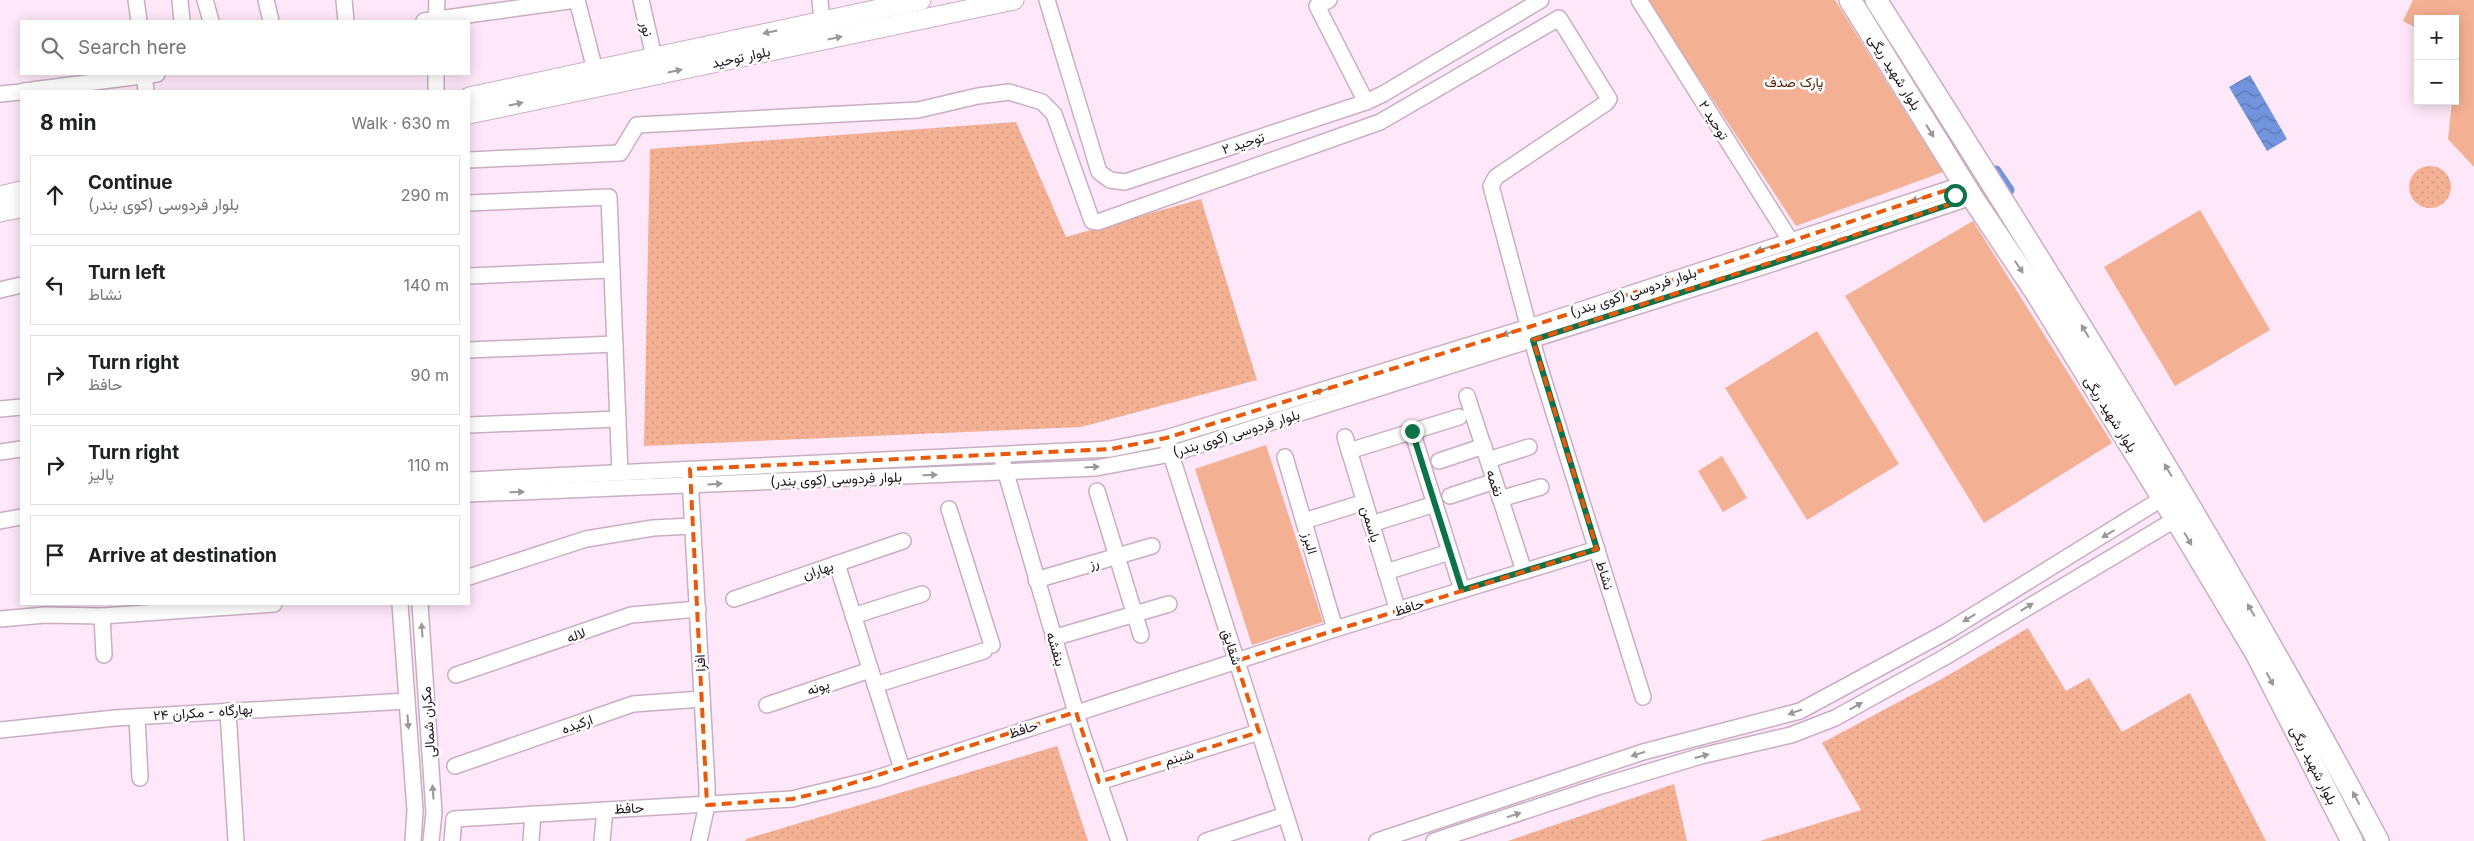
<!DOCTYPE html>
<html lang="en">
<head>
<meta charset="utf-8">
<style>
  body { margin:0; font-family:Inter,Vazirmatn,sans-serif; background:#f2f2f2; color:#202124 }
  .controls { position:absolute; right:15px; top:15px; display:grid; overflow:hidden; border-radius:0px; box-shadow:0 2px 12px #0003 }
  .controls button { width:45px; height:45px; display:grid; place-items:center; padding:0; border:0; border-bottom:1px solid #e0e0e0; background:#fff; color:#202124; font:25px sans-serif }
  .stop { position:absolute; width:15px; height:15px; margin:-11px; border:4px solid #0d7249; border-radius:50%; background:#fff }
  .stop.end { background:#0d7249; border-color:#fff; box-shadow:0 1px 5px #0008 }
  .list { margin:0; padding:0; list-style:none }
  h2 { display:flex; justify-content:space-between; align-items:center; height:65px; margin:0; padding:0 20px; font-size:21px }
  h2 small { font-size:16px; font-weight:400; color:#757577 }
  .list li { display:grid; grid-template-columns:32px 1fr auto; gap:15px; align-items:center; box-sizing:border-box; height:80px; margin:0 10px 10px; padding:0 10px; border:1px solid #e0e0e0; border-radius:0px }
  .list b { display:block; font-size:19px; white-space:nowrap }
  .list p { margin:0; font-size:16px; white-space:nowrap; color:#757577 }
  .list em { font-size:16px; font-style:normal; color:#757577 }
  .icon { flex:none; width:28px; height:28px; fill:none; stroke:currentColor; stroke-width:2; stroke-linecap:round; stroke-linejoin:round }
  .map { position:relative; flex:none; width:2474px; height:841px; overflow:hidden }
  .search { position:absolute; background:#fff; box-shadow:0 2px 12px #0003; left:20px; top:20px; width:450px; height:55px; display:flex; align-items:center; gap:12px; box-sizing:border-box; padding:0 18px; border-radius:0px; color:#757577; font-size:19px }
  .panel { position:absolute; background:#fff; box-shadow:0 2px 12px #0003; left:20px; top:90px; width:450px; height:515px; border-radius:0px }
  .map>svg:first-child { display:block }
</style>
</head>
<body>
<div class="map">
<svg width="2474" height="841" viewBox="0 0 2474 841">
  <defs>
    <pattern id="grass-dots" width="8" height="8" patternUnits="userSpaceOnUse" patternTransform="scale(1.25)"><rect width="8" height="8" fill="#f4b093"/><path d="M2 2h.1M6 6h.1" fill="none" stroke="#d1977e" stroke-width="1.8" stroke-linecap="round"/></pattern>
    <pattern id="water-waves" width="16" height="10" patternUnits="userSpaceOnUse" patternTransform="scale(1.25)"><rect width="16" height="10" fill="#7194dd"/><path d="M0 5q4-4 8 0t8 0" fill="none" stroke="#5c78b3"/></pattern>
  </defs>
  <rect width="100%" height="100%" fill="#fee7f8"/>
  <g fill="url(#grass-dots)">
    <polygon points="1016,122 1066,237 1201,199 1257,380 1081,427 644,446 650,149"/>
    <circle cx="2430" cy="187" r="21"/>
    <polygon points="2028,628 2066,691 2089,678 2122,732 2190,693 2266,841 1760,841 1861,810 1822,743 1947,676"/>
    <polygon points="1057,746 1088,841 745,841 746,839"/>
    <polygon points="1674,784 1687,841 1508,841"/>
  </g>
  <g fill="#f4b093">
    <polygon points="1647,0 1835,0 1943,172 1796,226"/>
    <polygon points="2413,0 2474,0 2474,167 2448,139 2452,101 2455,101 2459,52 2455,49 2455,19 2418,19 2418,29 2403,21"/>
    <polygon points="2200,210 2270,330 2175,386 2104,267"/>
    <polygon points="1973,221 2112,443 1984,523 1845,296"/>
    <polygon points="1817,331 1899,464 1807,520 1725,388"/>
    <polygon points="1266,445 1323,622 1252,645 1195,469"/>
    <polygon points="1722,456 1747,498 1723,512 1698,471"/>
  </g>
  <polygon fill="url(#water-waves)" points="2250,75 2287,139 2267,151 2229,87"/>
  <g fill="none" stroke-linecap="round" stroke-linejoin="round">
    <polyline stroke="#7194dd" stroke-width="11" points="1996,171 2009,190"/>
    <g stroke="#c9aec3" stroke-width="18">
      <g id="minor">
        <polyline points="136,0 139,21"/>
        <polyline points="180,0 182,21"/>
        <polyline points="205,0 211,21"/>
        <polyline points="266,0 271,21"/>
        <polyline points="344,0 346,21"/>
        <polyline points="577,0 595,70"/>
        <polyline points="641,0 654,57"/>
        <polyline points="820,0 822,21"/>
        <polyline points="1047,0 1099,172 1110,180 1125,182 1366,102 1383,94 1541,0"/>
        <polyline points="1329,0 1317,6 1366,102"/>
        <polyline points="1639,0 1790,240"/>
        <polyline points="424,21 576,0"/>
        <polyline points="436,21 437,0"/>
        <polyline points="144,74 146,91"/>
        <polyline points="436,74 436,91"/>
        <polyline points="24,91 157,74"/>
        <polyline points="0,94 21,92"/>
        <polyline points="469,160 620,153 637,125 918,110 978,96 1009,92 1042,102 1054,114 1092,221 1098,222 1380,122 1559,18 1609,99 1606,103 1496,177 1491,186 1538,362 1643,697"/>
        <polyline points="469,203 609,197 620,473"/>
        <polyline points="469,276 612,270"/>
        <polyline points="0,290 21,285"/>
        <polyline points="469,350 615,344"/>
        <polyline points="1467,396 1524,571"/>
        <polyline points="0,409 21,407"/>
        <polyline points="469,425 618,419"/>
        <polyline points="1412,431 1462,590"/>
        <polyline points="1345,437 1398,611"/>
        <polyline points="1168,445 1294,841"/>
        <polyline points="1349,451 1459,417"/>
        <polyline points="0,452 21,449"/>
        <polyline points="1285,457 1335,629"/>
        <polyline points="1488,460 1529,447"/>
        <polyline points="1439,461 1484,446"/>
        <polyline points="1003,463 1082,733 1119,841"/>
        <polyline points="690,477 707,786 707,805 699,841"/>
        <polyline points="469,480 1111,449 1166,438 1529,327 1964,184"/>
        <polyline points="1097,491 1141,635"/>
        <polyline points="469,494 1096,468 1171,454 1768,265 1972,197"/>
        <polyline points="1450,496 1495,481"/>
        <polyline points="1500,499 1541,487"/>
        <polyline points="949,509 992,645"/>
        <polyline points="0,521 21,517"/>
        <polyline points="1304,521 1365,502"/>
        <polyline points="1371,524 1435,504"/>
        <polyline points="837,564 902,769"/>
        <polyline points="1386,572 1450,552"/>
        <polyline points="469,577 586,539 653,528 692,526"/>
        <polyline points="1036,580 1152,546"/>
        <polyline points="734,599 903,541"/>
        <polyline points="400,604 415,810 413,841"/>
        <polyline points="420,604 434,813 431,841"/>
        <polyline points="102,616 104,655"/>
        <polyline points="853,616 922,594"/>
        <polyline points="0,619 45,615 102,616 274,604"/>
        <polyline points="1053,638 1169,604"/>
        <polyline points="456,675 631,615 698,609"/>
        <polyline points="875,685 984,651"/>
        <polyline points="767,705 870,670"/>
        <polyline points="228,711 236,841"/>
        <polyline points="137,717 140,778"/>
        <polyline points="0,730 115,718 407,701"/>
        <polyline points="455,766 633,704 702,699"/>
        <polyline points="1099,782 1259,732"/>
        <polyline points="452,841 454,819 792,799 874,779 1335,629 1597,549"/>
        <polyline points="531,841 533,814"/>
        <polyline points="602,841 605,810"/>
        <polyline points="1206,841 1285,815"/>
        <polyline points="1377,841 1643,752 1800,711 1948,631 2163,498"/>
        <polyline points="1434,841 1598,787 1701,756 1791,735 1835,718 1945,657 2176,519"/>
      </g>
    </g>
    <g stroke="#c9aec3" stroke-width="21">
      <g id="major">
        <polyline points="469,97 921,0"/>
        <polyline points="469,114 1014,0"/>
        <polyline points="0,196 21,191"/>
        <polyline points="0,212 21,208"/>
      </g>
    </g>
    <g stroke="#c9aec3" stroke-width="24">
      <g id="highway">
        <polyline points="1850,0 1972,197 2037,294 2183,531 2256,653 2352,841"/>
        <path d="M1876,0C2051,276 2225,552 2378,841"/>
      </g>
    </g>
    <use href="#minor" stroke="#fff" stroke-width="15"/>
    <use href="#major" stroke="#fff" stroke-width="19"/>
    <use href="#highway" stroke="#fff" stroke-width="21"/>
  </g>
  <defs><path id="oneway-solid" d="M-6-.8H1V-3.2L6.5 0L1 3.2V.8H-6Z" transform="scale(1.25)"/></defs>
  <g fill="#9b969a">
    <use href="#oneway-solid" transform="translate(770 32) rotate(168)"/>
    <use href="#oneway-solid" transform="translate(835 38) rotate(-12)"/>
    <use href="#oneway-solid" transform="translate(675 71) rotate(-12)"/>
    <use href="#oneway-solid" transform="translate(516 104) rotate(-12)"/>
    <use href="#oneway-solid" transform="translate(1930 131) rotate(58)"/>
    <use href="#oneway-solid" transform="translate(1918 199) rotate(162)"/>
    <use href="#oneway-solid" transform="translate(1763 249) rotate(162)"/>
    <use href="#oneway-solid" transform="translate(2019 267) rotate(56)"/>
    <use href="#oneway-solid" transform="translate(2085 331) rotate(-121)"/>
    <use href="#oneway-solid" transform="translate(1509 333) rotate(163)"/>
    <use href="#oneway-solid" transform="translate(1321 391) rotate(163)"/>
    <use href="#oneway-solid" transform="translate(1092 467) rotate(-4)"/>
    <use href="#oneway-solid" transform="translate(2168 470) rotate(-121)"/>
    <use href="#oneway-solid" transform="translate(930 475) rotate(-2)"/>
    <use href="#oneway-solid" transform="translate(715 484) rotate(-3)"/>
    <use href="#oneway-solid" transform="translate(517 492) rotate(-2)"/>
    <use href="#oneway-solid" transform="translate(2108 534) rotate(149)"/>
    <use href="#oneway-solid" transform="translate(2188 539) rotate(59)"/>
    <use href="#oneway-solid" transform="translate(2027 607) rotate(-31)"/>
    <use href="#oneway-solid" transform="translate(2251 610) rotate(-120)"/>
    <use href="#oneway-solid" transform="translate(1969 618) rotate(149)"/>
    <use href="#oneway-solid" transform="translate(422 630) rotate(-94)"/>
    <use href="#oneway-solid" transform="translate(2270 679) rotate(62)"/>
    <use href="#oneway-solid" transform="translate(1856 706) rotate(-29)"/>
    <use href="#oneway-solid" transform="translate(1795 712) rotate(161)"/>
    <use href="#oneway-solid" transform="translate(408 722) rotate(86)"/>
    <use href="#oneway-solid" transform="translate(1638 754) rotate(162)"/>
    <use href="#oneway-solid" transform="translate(1702 756) rotate(-15)"/>
    <use href="#oneway-solid" transform="translate(433 792) rotate(-94)"/>
    <use href="#oneway-solid" transform="translate(2356 798) rotate(-118)"/>
    <use href="#oneway-solid" transform="translate(1514 815) rotate(-18)"/>
  </g>
  <g fill="none" stroke-linecap="round" stroke-linejoin="round">
    <polyline stroke="#0d7249" stroke-width="6" points="1412,431 1462,590 1597,549 1533,340 1827,246 1954,203 1955,195"/>
  </g>
  <path fill="none" stroke="#e8590c" stroke-width="4" stroke-dasharray="10 6" stroke-linejoin="round" d="M1950,189L1954,192L1953,203L1533,340L1597,549L1236,661L1259,732L1099,782L1076,712L831,790L792,799L707,805L690,469L1111,449L1166,438L1529,327Z"/>
  <g text-anchor="middle" stroke-width="5" stroke-linejoin="round" paint-order="stroke">
    <g font-size="14" fill="#20161e" stroke="#fff">
      <text transform="translate(647 29) rotate(77)" y="5">نور</text>
      <text transform="translate(741 57) rotate(-12)" y="5">بلوار توحید</text>
      <text transform="translate(1895 72) rotate(58)" y="5">بلوار شهید ریگی</text>
      <text transform="translate(1714 120) rotate(58)" y="5">توحید ۲</text>
      <text transform="translate(1243 143) rotate(-18)" y="5">توحید ۲</text>
      <text transform="translate(1633 292) rotate(-18)" y="5">بلوار فردوسی (کوی بندر)</text>
      <text transform="translate(2111 414) rotate(58)" y="5">بلوار شهید ریگی</text>
      <text transform="translate(1236 433) rotate(-17)" y="5">بلوار فردوسی (کوی بندر)</text>
      <text transform="translate(836 479) rotate(-2)" y="5">بلوار فردوسی (کوی بندر)</text>
      <text transform="translate(1495 483) rotate(72)" y="5">نغمه</text>
      <text transform="translate(1371 524) rotate(73)" y="5">یاسمن</text>
      <text transform="translate(1310 543) rotate(74)" y="5">البرز</text>
      <text transform="translate(1094 563) rotate(-16)" y="5">رز</text>
      <text transform="translate(818 570) rotate(-19)" y="5">بهاران</text>
      <text transform="translate(1605 575) rotate(73)" y="5">نشاط</text>
      <text transform="translate(1409 607) rotate(-17)" y="5">حافظ</text>
      <text transform="translate(576 635) rotate(-20)" y="5">لاله</text>
      <text transform="translate(1232 647) rotate(72)" y="5">شقایق</text>
      <text transform="translate(1056 649) rotate(73)" y="5">بنفشه</text>
      <text transform="translate(700 663) rotate(-92)" y="5">افرا</text>
      <text transform="translate(818 687) rotate(-19)" y="5">پونه</text>
      <text transform="translate(203 712) rotate(-4)" y="5">بهارگاه - مکران ۲۴</text>
      <text transform="translate(428 722) rotate(-94)" y="5">مکران شمالی</text>
      <text transform="translate(577 724) rotate(-19)" y="5">ارکیده</text>
      <text transform="translate(1023 729) rotate(-18)" y="5">حافظ</text>
      <text transform="translate(1179 757) rotate(-17)" y="5">شبنم</text>
      <text transform="translate(2314 765) rotate(63)" y="5">بلوار شهید ریگی</text>
      <text transform="translate(629 808) rotate(-3)" y="5">حافظ</text>
    </g>
    <g font-size="14" fill="#501b00" stroke="#fff">
      <text x="1794" y="87">پارک صدف</text>
    </g>
  </g>
</svg>
<div class="controls">
<button>+</button>
<button>−</button>
</div>
<div class="stop" style="left:1955px;top:195px"></div>
<div class="stop end" style="left:1412px;top:431px"></div>
<div class="search"><svg class="icon" aria-label="search" viewBox="0 0 24 24"><circle cx="10" cy="10" r="6"/><path d="M15 15l6 6"/></svg>Search here</div>
<section class="panel">
<h2>8 min<small>Walk · 630 m</small></h2>
<ul class="list">
<li><svg class="icon" aria-label="ahead" viewBox="0 0 24 24"><path d="M12 20V5M6 11l6-6 6 6"/></svg><div><b>Continue</b><p>بلوار فردوسی (کوی بندر)</p></div><em>290 m</em></li>
<li><svg class="icon" aria-label="left" viewBox="0 0 24 24"><path d="M17 20v-9H6M10 6l-5 5 5 5"/></svg><div><b>Turn left</b><p>نشاط</p></div><em>140 m</em></li>
<li><svg class="icon" aria-label="right" viewBox="0 0 24 24"><path d="M7 20v-9h11M14 6l5 5-5 5"/></svg><div><b>Turn right</b><p>حافظ</p></div><em>90 m</em></li>
<li><svg class="icon" aria-label="right" viewBox="0 0 24 24"><path d="M7 20v-9h11M14 6l5 5-5 5"/></svg><div><b>Turn right</b><p>پالیز</p></div><em>110 m</em></li>
<li><svg class="icon" aria-label="arrive" viewBox="0 0 24 24"><path d="M6 21V4h12l-3 4 3 4H6"/></svg><div><b>Arrive at destination</b></div></li>
</ul>
</section>
</div>
</body>
</html>
